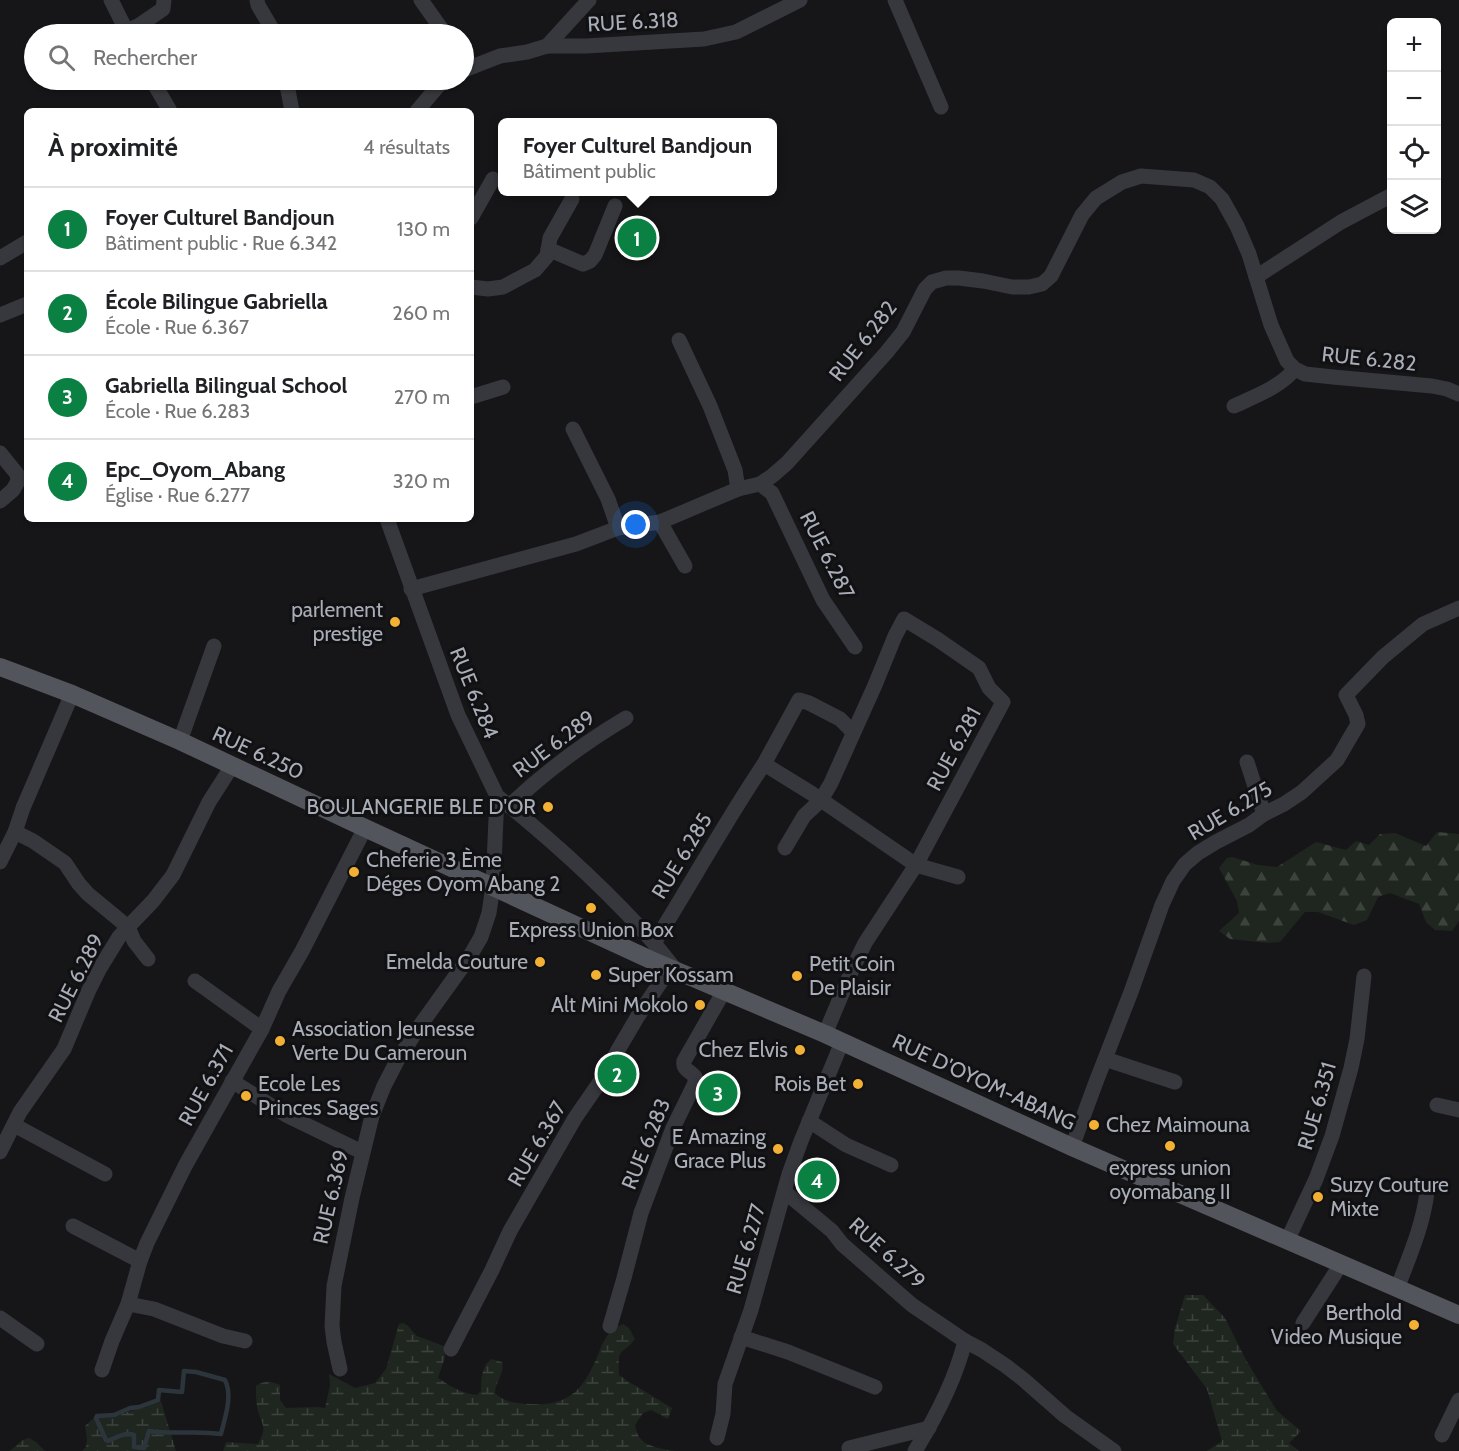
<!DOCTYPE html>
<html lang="fr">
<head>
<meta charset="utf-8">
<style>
  body { margin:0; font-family:Cabin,sans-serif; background:#f6f6f6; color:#202124 }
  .controls { position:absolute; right:18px; top:18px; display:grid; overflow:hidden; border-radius:9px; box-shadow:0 2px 4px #0004 }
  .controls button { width:54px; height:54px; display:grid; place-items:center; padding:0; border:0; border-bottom:2px solid #e0e0e0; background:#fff; color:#202124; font:30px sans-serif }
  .you { position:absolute; left:636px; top:525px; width:21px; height:21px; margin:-15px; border:4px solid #fff; border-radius:50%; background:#1a73e8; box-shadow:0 0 0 9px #1a73e833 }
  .badge { display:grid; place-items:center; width:39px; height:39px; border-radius:50%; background:#0b8043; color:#fff; font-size:20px; font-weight:700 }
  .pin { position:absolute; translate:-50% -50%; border:3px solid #fff; box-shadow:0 2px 6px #0006 }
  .popup { position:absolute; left:498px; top:118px; width:279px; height:78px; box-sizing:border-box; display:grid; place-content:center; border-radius:9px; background:#fff; filter:drop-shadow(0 2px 4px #0005); font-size:20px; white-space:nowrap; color:#757577 }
  .popup b { font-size:22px; color:#202124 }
  .popup::after { content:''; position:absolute; left:50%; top:100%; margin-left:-12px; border:12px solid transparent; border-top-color:#fff }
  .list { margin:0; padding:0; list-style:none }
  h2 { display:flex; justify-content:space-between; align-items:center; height:78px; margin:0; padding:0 24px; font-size:26px }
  h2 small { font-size:20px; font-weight:400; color:#757577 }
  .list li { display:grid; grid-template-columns:39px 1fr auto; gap:18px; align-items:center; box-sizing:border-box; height:84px; padding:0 24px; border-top:2px solid #e0e0e0 }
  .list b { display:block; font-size:22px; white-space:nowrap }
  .list p { margin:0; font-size:20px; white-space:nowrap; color:#757577 }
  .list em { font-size:20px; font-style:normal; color:#757577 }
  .icon { flex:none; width:33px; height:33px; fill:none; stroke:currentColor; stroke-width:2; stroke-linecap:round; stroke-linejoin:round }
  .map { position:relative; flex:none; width:1459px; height:1451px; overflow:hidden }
  .search { position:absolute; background:#fff; box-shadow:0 2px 4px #0004; left:24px; top:24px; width:450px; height:66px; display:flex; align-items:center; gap:15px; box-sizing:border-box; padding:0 21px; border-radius:33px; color:#757577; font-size:22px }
  .panel { position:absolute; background:#fff; box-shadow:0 2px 4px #0004; left:24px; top:108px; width:450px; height:414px; border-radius:9px }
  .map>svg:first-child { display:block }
</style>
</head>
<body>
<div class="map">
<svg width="1459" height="1451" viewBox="0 0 1459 1451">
  <defs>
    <pattern id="forest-firs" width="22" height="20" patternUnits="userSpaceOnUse" patternTransform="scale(1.5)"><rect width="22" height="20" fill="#1e261f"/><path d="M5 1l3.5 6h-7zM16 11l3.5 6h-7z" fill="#3c433d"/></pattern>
    <pattern id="wetland-marsh" width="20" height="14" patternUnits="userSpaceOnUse" patternTransform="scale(1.5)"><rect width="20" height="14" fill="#1e261f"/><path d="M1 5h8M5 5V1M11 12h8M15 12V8" fill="none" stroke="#3c433d"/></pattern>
  </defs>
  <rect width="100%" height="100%" fill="#161618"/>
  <polygon fill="url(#forest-firs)" points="1437,832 1459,834 1459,921 1452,931 1435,930 1426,922 1419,904 1390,893 1378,897 1367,920 1354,925 1318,912 1305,912 1280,942 1267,943 1230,939 1219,931 1239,913 1237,901 1219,868 1227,858 1232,857 1258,865 1277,867 1316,842 1346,850 1356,841 1369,845 1380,834 1395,833 1426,846"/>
  <g fill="url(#wetland-marsh)">
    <polygon points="1185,1295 1203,1295 1225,1318 1246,1360 1277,1411 1301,1431 1289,1443 1299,1451 1207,1451 1222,1441 1207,1389 1173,1344 1175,1328"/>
    <path d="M403,1323L407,1325L417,1336L444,1346L445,1357L438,1378C450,1386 463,1394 477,1395L481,1391C481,1379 481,1368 491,1359L502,1362C505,1374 495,1382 495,1393C505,1403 517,1403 530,1404C570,1406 583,1390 598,1355C603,1341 608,1330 623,1324L629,1328L635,1339C630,1347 623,1349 620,1354C618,1359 619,1369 619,1375C627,1381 633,1384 641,1389C652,1395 661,1402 672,1408L668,1419L651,1410L643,1413L635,1425C636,1428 636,1432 638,1435C644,1447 663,1449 675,1451H223L226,1442L258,1444C267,1427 263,1427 258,1411C256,1404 256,1393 256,1386C265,1380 271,1381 280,1385V1400L286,1408L317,1407L325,1408L330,1385L329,1374L355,1388L375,1383L386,1369L399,1324Z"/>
    <polygon points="161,1401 176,1451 82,1451 86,1447 87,1438 85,1426 96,1416 121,1414"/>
    <path d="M29,1438L36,1442L45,1451H9C18,1446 18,1441 29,1438Z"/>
  </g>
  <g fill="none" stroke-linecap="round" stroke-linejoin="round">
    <path stroke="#2c353c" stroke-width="4.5" d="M184,1371L196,1372L225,1380C233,1396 225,1417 221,1434C197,1430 173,1435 149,1431L144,1448L134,1447V1435C125,1432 117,1437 108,1441L106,1440L96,1418L97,1416L114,1415L130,1408L139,1407L158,1400L159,1390L182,1392Z"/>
    <g stroke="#37383d" stroke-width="15">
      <polyline points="111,0 128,34"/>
      <polyline points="257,0 258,5 275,34"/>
      <polyline points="421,0 445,34"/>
      <polyline points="895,0 941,107"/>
      <polyline points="126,31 138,26 163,9 164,0"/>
      <polyline points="547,46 589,0"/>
      <polyline points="464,70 500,56 527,52 547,46 586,46 704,39 736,32 800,0"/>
      <polyline points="152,80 170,111"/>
      <polyline points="286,80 292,111"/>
      <polyline points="417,111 439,85 448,80"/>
      <polyline points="471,218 493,179"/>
      <polyline points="548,249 583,264 590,261 595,255 615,206"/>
      <polyline points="0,258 27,242"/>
      <polyline points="1256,277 1341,222 1392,195"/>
      <polyline points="471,287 488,289 503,287 535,270 547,256 550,238 572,199"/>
      <polyline points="0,315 27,304"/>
      <polyline points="679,340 710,406 735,470 738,489"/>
      <polyline points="471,397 503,387"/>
      <path d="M1234,406C1255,396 1279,388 1295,369"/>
      <polyline points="573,429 608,499 618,528"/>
      <polyline points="0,453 17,474 18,481 13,490 0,501"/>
      <polyline points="760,484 772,493 823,600 855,647"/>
      <polyline points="660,522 685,566"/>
      <polyline points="411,589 576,544 618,528 660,522 738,489 760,484 772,476 787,463 886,353 903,332 925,289 932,282 946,278 959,278 983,281 1012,287 1029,287 1042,284 1051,276 1082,215 1096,198 1122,182 1141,176 1194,180 1210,187 1222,199 1237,226 1249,254 1271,325 1287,361 1295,369 1305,374 1333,377 1432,386 1447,389 1459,394"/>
      <polyline points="180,741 214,646"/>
      <polyline points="1247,762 1264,814"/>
      <polyline points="764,764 799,700 809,703 840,719 853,732"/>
      <path d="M497,796C553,841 606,889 654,943"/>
      <path d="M509,806C545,772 584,743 626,718"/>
      <polyline points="15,832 33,841 65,863 79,884 88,894 128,927 134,941 148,959"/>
      <polyline points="785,848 804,816 821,800 831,783 875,685 895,636 904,619 937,639 979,668 989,688 1003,702 916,865 865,943 852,970 825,1034"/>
      <polyline points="0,862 15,832 23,808 72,694"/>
      <polyline points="195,981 262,1029"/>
      <polyline points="1105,1059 1175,1082"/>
      <polyline points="232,1081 286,1115 362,1152"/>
      <polyline points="1437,1105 1459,1110"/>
      <polyline points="809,1121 846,1145 891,1165"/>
      <polyline points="14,1125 105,1174"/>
      <polyline points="1072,1147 1096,1082 1131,992 1162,905 1173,881 1185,864 1198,853 1216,842 1249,825 1264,814 1284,804 1302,792 1337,760 1358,724 1356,715 1346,695 1383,657 1423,624 1459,608"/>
      <polyline points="0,1152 20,1112 64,1049 88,992 100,968 119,937 128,927 153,901 173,875 209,802 232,766"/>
      <polyline points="785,1192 832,1231 842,1244 912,1305 965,1341 982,1350 1006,1366 1024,1380 1065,1416 1114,1451"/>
      <polyline points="73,1226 140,1261"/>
      <polyline points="1287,1241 1316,1179 1332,1136 1351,1068 1357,1039 1364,976"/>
      <path d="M1397,1289C1409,1257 1423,1226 1427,1192"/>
      <polyline points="128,1304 154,1309 223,1336 245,1341"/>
      <polyline points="0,1318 37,1344"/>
      <polyline points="1303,1323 1341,1264"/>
      <path d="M610,1326L624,1278L641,1213L673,1128L695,1083V1077C691,1071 682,1070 684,1061L724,991"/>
      <polyline points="741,1337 788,1352 875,1387"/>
      <path d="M451,1349L492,1270L510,1231L575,1118L604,1076L618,1050L638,1016L662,980L674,968L654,943C691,884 725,822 764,764L811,793L916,865L958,877"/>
      <polyline points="340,1369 334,1342 332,1326 334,1286 352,1198 372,1116 384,1086 397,1061 419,1027 470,956 481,937 489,913 493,886 497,796 458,715 387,519"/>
      <polyline points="102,1370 112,1341 128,1304 140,1261 147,1243 185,1166 262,1029 279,991 302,951 365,828"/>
      <polyline points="1442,1435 1459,1400"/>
      <polyline points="717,1438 723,1414 725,1384 751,1310 789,1174 801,1141 842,1042"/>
      <polyline points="849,1448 929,1428"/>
      <path d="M915,1451C936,1417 955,1381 965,1341"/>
    </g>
    <polyline stroke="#53555c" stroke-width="18" points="0,667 72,694 180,741 365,828 651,960 825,1034 1072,1147 1459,1315"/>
  </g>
  <g fill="#f2b134" stroke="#111113" stroke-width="2">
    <circle cx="395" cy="622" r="6"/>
    <circle cx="548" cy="807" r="6"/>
    <circle cx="354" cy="872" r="6"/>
    <circle cx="591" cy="908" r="6"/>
    <circle cx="540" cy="962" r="6"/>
    <circle cx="596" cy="975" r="6"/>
    <circle cx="797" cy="976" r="6"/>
    <circle cx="700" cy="1005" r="6"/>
    <circle cx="280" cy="1041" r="6"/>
    <circle cx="800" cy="1050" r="6"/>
    <circle cx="858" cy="1084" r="6"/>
    <circle cx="246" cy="1096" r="6"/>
    <circle cx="1094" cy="1125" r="6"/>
    <circle cx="1170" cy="1146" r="6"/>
    <circle cx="778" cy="1149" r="6"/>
    <circle cx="1318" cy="1197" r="6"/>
    <circle cx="1414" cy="1325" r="6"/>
  </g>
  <g text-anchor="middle" stroke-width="6" stroke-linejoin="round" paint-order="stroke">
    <g font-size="21" fill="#a8adb8" stroke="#111113">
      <text transform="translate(633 22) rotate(-3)" y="7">RUE 6.318</text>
      <text transform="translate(863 341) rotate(-52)" y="7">RUE 6.282</text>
      <text transform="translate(1369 359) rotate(6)" y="7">RUE 6.282</text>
      <text transform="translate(827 555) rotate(63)" y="7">RUE 6.287</text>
      <text transform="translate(474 693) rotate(68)" y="7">RUE 6.284</text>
      <text transform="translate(554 744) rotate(-37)" y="7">RUE 6.289</text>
      <text transform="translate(954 749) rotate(-62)" y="7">RUE 6.281</text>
      <text transform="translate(258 753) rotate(25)" y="7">RUE 6.250</text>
      <text transform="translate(1230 811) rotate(-31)" y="7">RUE 6.275</text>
      <text transform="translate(682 856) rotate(-59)" y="7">RUE 6.285</text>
      <text transform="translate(76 978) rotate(-63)" y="7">RUE 6.289</text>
      <text transform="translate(984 1082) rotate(25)" y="7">RUE D'OYOM-ABANG</text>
      <text transform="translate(206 1085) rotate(-61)" y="7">RUE 6.371</text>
      <text transform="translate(1317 1106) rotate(-74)" y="7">RUE 6.351</text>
      <text transform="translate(537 1144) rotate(-60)" y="7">RUE 6.367</text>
      <text transform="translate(646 1144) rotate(-68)" y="7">RUE 6.283</text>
      <text transform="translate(331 1197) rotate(-77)" y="7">RUE 6.369</text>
      <text transform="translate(746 1249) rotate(-74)" y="7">RUE 6.277</text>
      <text transform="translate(887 1253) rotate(42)" y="7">RUE 6.279</text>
    </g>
    <g font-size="21" fill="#a8adb8" stroke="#111113" text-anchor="end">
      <text x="383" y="617">parlement<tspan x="383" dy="24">prestige</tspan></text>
      <text x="536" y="814">BOULANGERIE BLE D'OR</text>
      <text x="366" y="867" text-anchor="start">Cheferie 3 Ème<tspan x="366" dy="24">Déges Oyom Abang 2</tspan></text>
      <text x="591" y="937" text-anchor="middle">Express Union Box</text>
      <text x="528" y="969">Emelda Couture</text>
      <text x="809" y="971" text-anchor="start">Petit Coin<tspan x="809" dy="24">De Plaisir</tspan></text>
      <text x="608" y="982" text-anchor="start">Super Kossam</text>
      <text x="688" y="1012">Alt Mini Mokolo</text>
      <text x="292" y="1036" text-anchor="start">Association Jeunesse<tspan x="292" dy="24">Verte Du Cameroun</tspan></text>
      <text x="788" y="1057">Chez Elvis</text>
      <text x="258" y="1091" text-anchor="start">Ecole Les<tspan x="258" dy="24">Princes Sages</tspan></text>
      <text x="846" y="1091">Rois Bet</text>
      <text x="1106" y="1132" text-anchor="start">Chez Maimouna</text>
      <text x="766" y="1144">E Amazing<tspan x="766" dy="24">Grace Plus</tspan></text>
      <text x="1170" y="1175" text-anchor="middle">express union<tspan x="1170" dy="24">oyomabang II</tspan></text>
      <text x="1330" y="1192" text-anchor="start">Suzy Couture<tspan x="1330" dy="24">Mixte</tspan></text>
      <text x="1402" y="1320">Berthold<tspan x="1402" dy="24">Video Musique</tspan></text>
    </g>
  </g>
</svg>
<div class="controls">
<button>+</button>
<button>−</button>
<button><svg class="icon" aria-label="locate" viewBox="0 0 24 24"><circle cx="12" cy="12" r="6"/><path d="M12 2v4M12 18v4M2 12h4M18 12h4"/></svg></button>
<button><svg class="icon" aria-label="layers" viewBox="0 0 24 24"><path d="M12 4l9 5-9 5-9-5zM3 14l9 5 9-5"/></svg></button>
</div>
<div class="you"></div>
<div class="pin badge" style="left:637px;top:238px">1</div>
<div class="popup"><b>Foyer Culturel Bandjoun</b>Bâtiment public</div>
<div class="pin badge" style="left:617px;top:1074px">2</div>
<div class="pin badge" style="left:718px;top:1093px">3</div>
<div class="pin badge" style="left:817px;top:1180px">4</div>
<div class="search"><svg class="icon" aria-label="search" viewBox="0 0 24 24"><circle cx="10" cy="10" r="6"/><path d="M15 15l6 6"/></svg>Rechercher</div>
<section class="panel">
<h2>À proximité<small>4 résultats</small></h2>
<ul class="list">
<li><span class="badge">1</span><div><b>Foyer Culturel Bandjoun</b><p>Bâtiment public · Rue 6.342</p></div><em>130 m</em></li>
<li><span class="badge">2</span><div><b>École Bilingue Gabriella</b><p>École · Rue 6.367</p></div><em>260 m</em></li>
<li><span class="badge">3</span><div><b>Gabriella Bilingual School</b><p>École · Rue 6.283</p></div><em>270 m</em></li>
<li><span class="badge">4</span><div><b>Epc_Oyom_Abang</b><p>Église · Rue 6.277</p></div><em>320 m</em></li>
</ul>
</section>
</div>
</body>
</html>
